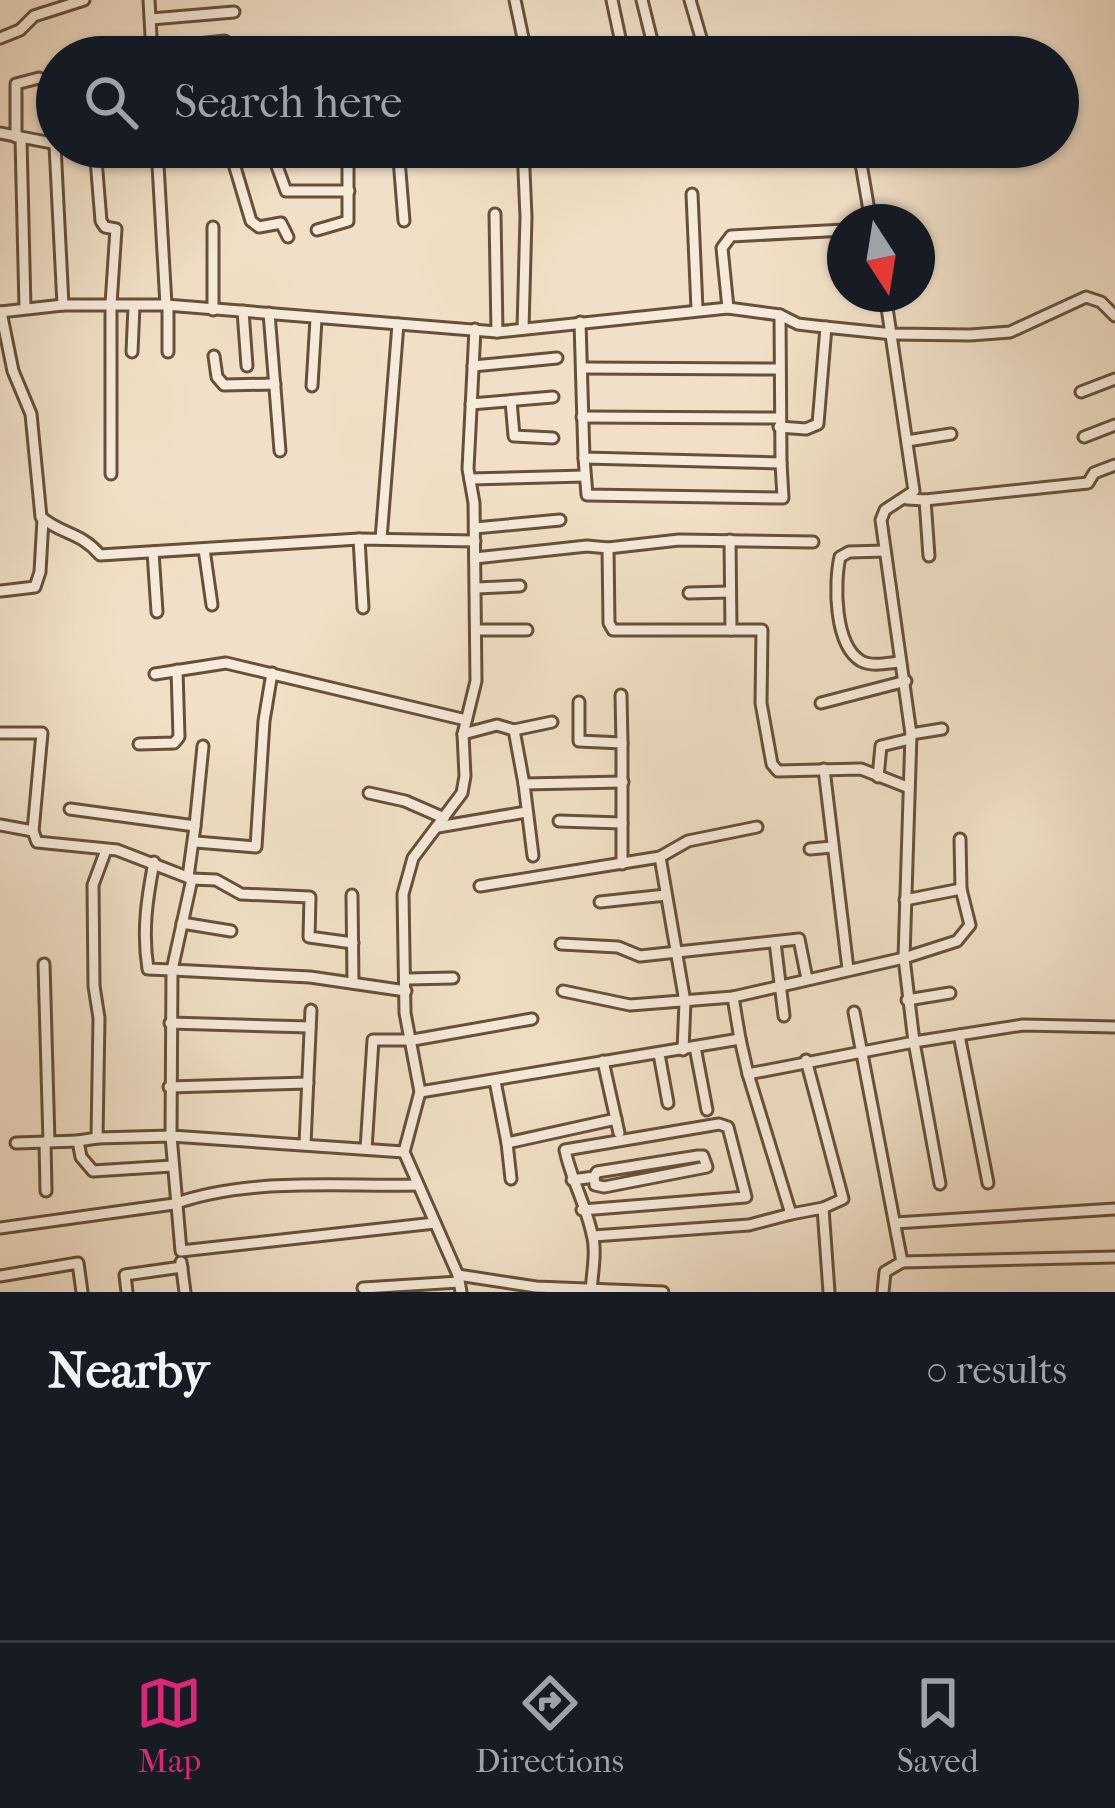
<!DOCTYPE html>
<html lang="en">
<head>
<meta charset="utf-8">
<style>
  body { margin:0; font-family:"IM FELL French Canon",serif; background:#242831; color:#f1f3f6 }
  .compass { position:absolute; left:827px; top:204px; width:108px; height:108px; border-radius:50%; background:#171b24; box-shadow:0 3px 9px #0004; rotate:168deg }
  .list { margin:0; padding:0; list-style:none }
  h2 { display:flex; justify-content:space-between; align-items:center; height:156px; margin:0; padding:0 48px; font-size:51px }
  h2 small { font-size:39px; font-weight:400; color:#9ea1a6 }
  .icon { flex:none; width:66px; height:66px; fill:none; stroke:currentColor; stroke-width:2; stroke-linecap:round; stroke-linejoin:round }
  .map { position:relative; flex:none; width:1115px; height:1292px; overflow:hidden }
  .search { position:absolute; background:#171b24; box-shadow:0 3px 9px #0004; left:36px; right:36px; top:36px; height:132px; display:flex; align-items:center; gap:30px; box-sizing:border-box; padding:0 42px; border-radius:66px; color:#9ea1a6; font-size:45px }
  .sheet { height:348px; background:#171b24 }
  nav { display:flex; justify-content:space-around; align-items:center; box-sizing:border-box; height:168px; border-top:3px solid #363941; background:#171b24; font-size:33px; color:#9ea1a6 }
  nav a { display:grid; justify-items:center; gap:6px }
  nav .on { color:#db2777 }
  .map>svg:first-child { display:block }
</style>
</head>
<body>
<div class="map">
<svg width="1115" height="1292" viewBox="0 0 1115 1292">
  <rect width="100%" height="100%" fill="#f1e0c7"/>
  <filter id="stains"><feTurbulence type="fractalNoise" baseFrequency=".00167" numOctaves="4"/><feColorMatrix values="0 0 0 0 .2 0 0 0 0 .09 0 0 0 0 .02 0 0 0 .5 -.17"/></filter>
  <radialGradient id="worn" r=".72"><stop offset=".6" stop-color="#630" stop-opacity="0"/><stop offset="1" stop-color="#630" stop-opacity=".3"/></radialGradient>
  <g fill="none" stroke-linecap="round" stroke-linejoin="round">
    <g stroke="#685038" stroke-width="15">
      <g id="minor">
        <polyline points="149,0 152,54"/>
        <polyline points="515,0 527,57"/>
        <polyline points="612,0 624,57"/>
        <polyline points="642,0 656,57"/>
        <polyline points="690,0 706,55"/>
        <polyline points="151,19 234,12"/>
        <polyline points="0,38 20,30 34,16 84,0"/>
        <polyline points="152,49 225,41"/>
        <polyline points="405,52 406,57"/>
        <polyline points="81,57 152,52"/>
        <polyline points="0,133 57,144"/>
        <polyline points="16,137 16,84 39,78"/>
        <polyline points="21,139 25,308"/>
        <polyline points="55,145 63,305"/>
        <polyline points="95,147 101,221 105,227 116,229 111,304 111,474"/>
        <polyline points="157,147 166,305"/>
        <polyline points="229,147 251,221 259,227 281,223 288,237"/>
        <polyline points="270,147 286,191 349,191"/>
        <polyline points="398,147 404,221"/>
        <polyline points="523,147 526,217 523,329"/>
        <polyline points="870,147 859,152 871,222"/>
        <polyline points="692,194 697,309"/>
        <polyline points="495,214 497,332"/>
        <polyline points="213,227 213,310"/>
        <polyline points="317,230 348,221 348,147"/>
        <polyline points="168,305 168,352"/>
        <polyline points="728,308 722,248 731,236 845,230"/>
        <polyline points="243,311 247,366"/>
        <polyline points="0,312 63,305 166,305 497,332 728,308 780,315 798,324 815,326 893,334 970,335 1010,332 1086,297 1101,302 1115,316"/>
        <path d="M1,312L13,371L31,414L41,517C62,535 81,532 100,555L359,539L475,541"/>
        <polyline points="269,313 280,451"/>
        <polyline points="580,322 584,458 781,463 780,315"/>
        <polyline points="132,352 134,306"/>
        <polyline points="214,356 217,377 224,385 275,384"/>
        <polyline points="473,366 557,358"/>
        <polyline points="582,368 779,369"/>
        <polyline points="312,386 316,319"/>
        <polyline points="1081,392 1115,379"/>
        <polyline points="511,401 514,436 553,438"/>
        <polyline points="471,404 553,397"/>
        <polyline points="582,417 780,418"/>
        <polyline points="779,427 806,429 818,424 826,327"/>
        <polyline points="1084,437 1115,425"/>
        <polyline points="907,441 951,434"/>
        <polyline points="584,458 587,495 783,498 781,463"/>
        <polyline points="470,479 585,476"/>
        <polyline points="907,499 925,500 1088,483 1094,473 1115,465"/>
        <polyline points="925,500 929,556"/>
        <polyline points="475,528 560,520"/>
        <polyline points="359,539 363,608"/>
        <polyline points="381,539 398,324"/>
        <polyline points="730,540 731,630"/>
        <polyline points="608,548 679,540 813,542"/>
        <polyline points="204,549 212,605"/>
        <path d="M885,551L849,552L840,557C834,583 834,645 861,661C872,667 888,663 900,662"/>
        <polyline points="153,552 157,612"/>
        <polyline points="475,558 587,546 608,548 609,623 613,630 762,630 761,703 772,764 778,771 861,769 907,787"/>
        <polyline points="477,588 520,586"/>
        <polyline points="1,591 35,587 40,572 43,519"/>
        <polyline points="689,593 730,592"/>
        <polyline points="477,630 527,630"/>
        <polyline points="155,674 226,663 466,720"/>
        <polyline points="621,695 622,743"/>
        <polyline points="579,702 579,741 622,743 622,864"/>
        <polyline points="821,703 906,681"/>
        <polyline points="514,730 552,722"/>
        <polyline points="0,733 42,733 33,831 37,842 117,850 192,879 172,970 310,977 406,991"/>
        <polyline points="463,734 497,725 514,730 524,784"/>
        <polyline points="911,734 942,729"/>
        <polyline points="139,744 174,743 179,737 177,670"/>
        <polyline points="824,769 848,969"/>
        <polyline points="878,777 881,746 910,739"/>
        <polyline points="369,793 405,801 444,818"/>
        <polyline points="70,809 195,826 188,877"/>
        <polyline points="559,821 622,823"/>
        <polyline points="0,825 33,831"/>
        <polyline points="195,826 203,746"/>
        <polyline points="438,827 526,812"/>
        <polyline points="196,842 256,847 264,721 272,673"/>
        <polyline points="810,849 832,847"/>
        <polyline points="106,850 93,885 94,986 99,1018 97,1138 171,1136 181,1251 435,1223"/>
        <polyline points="533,856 524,784 623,782"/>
        <polyline points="660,857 685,1002 683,1050"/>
        <path d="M154,862C147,899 142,931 148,969L172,970L171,1136L404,1152"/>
        <polyline points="192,879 216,880 241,894 310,897 309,937 353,943"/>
        <polyline points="480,886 660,857 688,841 757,827"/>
        <polyline points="352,895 353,983"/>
        <polyline points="905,900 961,889"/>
        <polyline points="600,902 666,895"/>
        <polyline points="182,923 231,931"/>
        <polyline points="775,942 784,1016"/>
        <polyline points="561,944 618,947 640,956 799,939 807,979"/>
        <polyline points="44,964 49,1142"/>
        <polyline points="407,979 453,978"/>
        <polyline points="563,991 630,1005 733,997 904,958 957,941 970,925 961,889 960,839"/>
        <polyline points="733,997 740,1039"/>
        <polyline points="907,1000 950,993"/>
        <polyline points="854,1012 902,1262 885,1272 883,1292"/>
        <polyline points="170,1023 310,1027"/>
        <polyline points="959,1035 988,1183"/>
        <polyline points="695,1047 707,1110"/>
        <polyline points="659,1054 668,1103"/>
        <polyline points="806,1060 843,1199 823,1208 829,1292"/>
        <polyline points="603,1061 619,1133"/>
        <polyline points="748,1074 791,1214 823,1208"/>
        <polyline points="495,1081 507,1143 616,1119"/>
        <polyline points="169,1087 308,1083"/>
        <polyline points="420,1092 740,1039 748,1074 914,1042 904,958 911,734 881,520 885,510 914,491 885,294"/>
        <polyline points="97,1138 78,1141 81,1157 93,1171 172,1166"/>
        <polyline points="45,1142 46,1191"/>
        <polyline points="16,1143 78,1141"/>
        <polyline points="507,1143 511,1179"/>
        <polyline points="305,1144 311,1010"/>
        <polyline points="366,1149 373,1040 413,1040 532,1019"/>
        <polyline points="572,1180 594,1177 595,1185 604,1187 707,1167 703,1156 698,1156 597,1172 594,1177"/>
        <polyline points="940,1184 914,1042 1023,1025 1115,1027"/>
        <path d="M582,1210L746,1197L728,1127L719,1124L565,1150C571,1179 586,1205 592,1234C597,1251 592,1274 591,1292"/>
        <polyline points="895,1223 1115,1209"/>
        <path d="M0,1228L174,1204C249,1177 340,1187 418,1185"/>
        <polyline points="593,1236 749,1225 791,1214"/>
        <polyline points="181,1262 185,1292"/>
        <polyline points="902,1262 1115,1257"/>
        <polyline points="458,1275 536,1287 663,1292"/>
        <polyline points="0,1276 78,1263 82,1292"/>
        <polyline points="363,1288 459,1282"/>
        <polyline points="127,1292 125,1275 182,1267"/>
        <polyline points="461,1292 458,1275 404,1152 420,1092 405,1013 403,894 413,858 462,793 465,776 463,734 476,681 474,503 468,469 475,329"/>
      </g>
    </g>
    <use href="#minor" stroke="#f6ebdb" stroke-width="9"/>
  </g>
  <rect width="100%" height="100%" filter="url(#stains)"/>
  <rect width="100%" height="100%" fill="url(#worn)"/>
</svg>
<svg class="compass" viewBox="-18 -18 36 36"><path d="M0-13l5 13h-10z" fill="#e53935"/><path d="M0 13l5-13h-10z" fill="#9ea1a6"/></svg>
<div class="search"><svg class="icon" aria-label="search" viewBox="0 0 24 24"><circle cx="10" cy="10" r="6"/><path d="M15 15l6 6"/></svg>Search here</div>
</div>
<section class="sheet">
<h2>Nearby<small>0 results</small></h2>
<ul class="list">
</ul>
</section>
<nav>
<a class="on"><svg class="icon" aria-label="map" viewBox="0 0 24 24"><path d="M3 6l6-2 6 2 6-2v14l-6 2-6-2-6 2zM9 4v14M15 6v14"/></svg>Map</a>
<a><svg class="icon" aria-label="directions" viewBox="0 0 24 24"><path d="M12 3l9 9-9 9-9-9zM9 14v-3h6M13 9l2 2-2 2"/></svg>Directions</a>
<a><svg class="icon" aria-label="saved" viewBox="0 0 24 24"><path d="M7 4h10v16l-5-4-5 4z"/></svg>Saved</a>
</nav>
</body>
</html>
